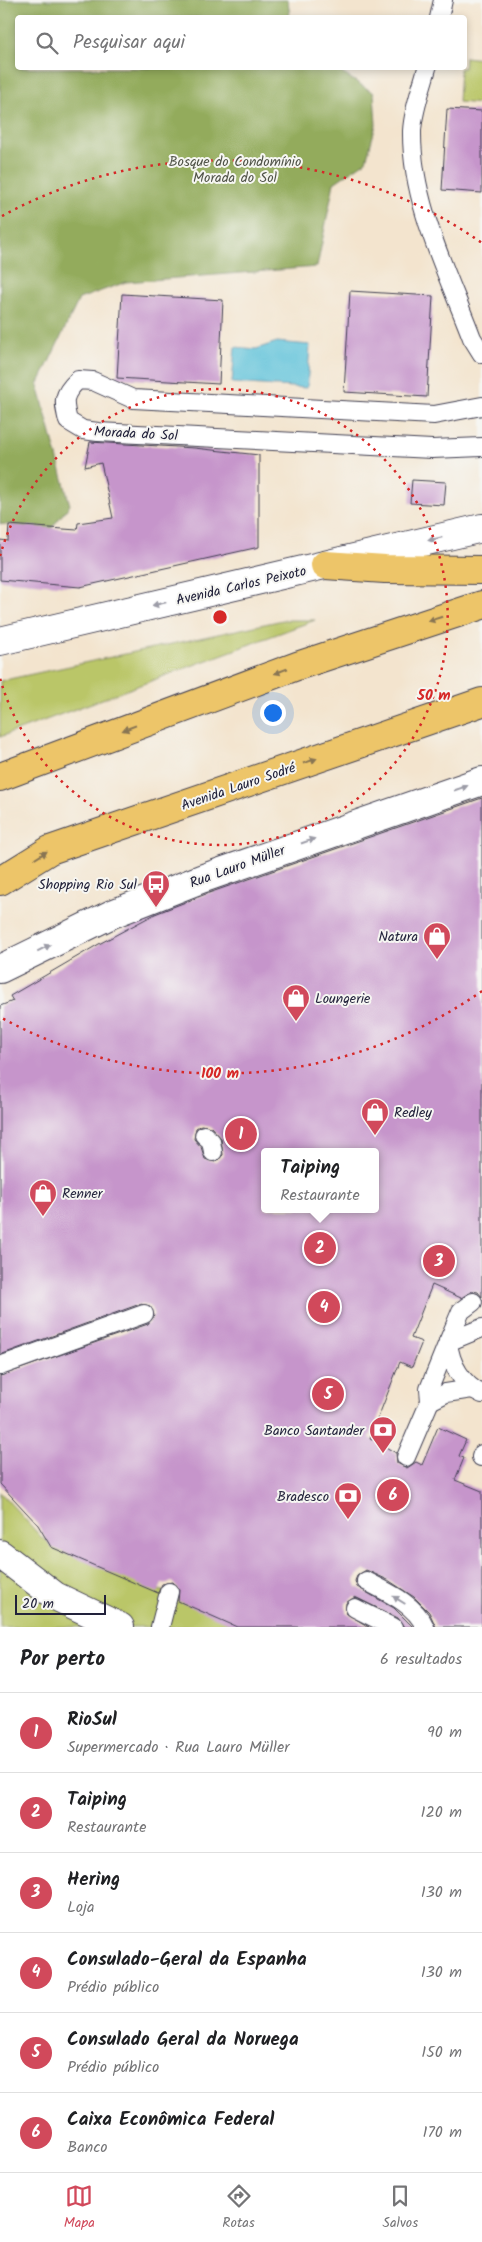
<!DOCTYPE html>
<html lang="pt">
<head>
<meta charset="utf-8">
<style>
  body { margin:0; font-family:Kalam,sans-serif; background:#f2f2f2; color:#202124 }
  .scale { position:absolute; left:15px; bottom:12px; width:91px; box-sizing:border-box; padding-left:5px; border:2px solid #22223b; border-top:0; font-size:14px; line-height:18px; white-space:nowrap; color:#22223b; -webkit-text-stroke:4px #f6f6f2; paint-order:stroke }
  .you { position:absolute; left:272px; top:712px; width:18px; height:18px; margin:-12px; border:4px solid #fff; border-radius:50%; background:#1a73e8; box-shadow:0 0 0 8px #1a73e833 }
  .badge { display:grid; place-items:center; width:32px; height:32px; border-radius:50%; background:#d1495b; color:#fff; font-size:16px; font-weight:700 }
  .pin { position:absolute; translate:-50% -50%; border:2px solid #fff; box-shadow:0 1px 5px #0006 }
  .popup { position:absolute; left:261px; top:1148px; width:118px; height:65px; box-sizing:border-box; display:grid; place-content:center; border-radius:5px; background:#fff; filter:drop-shadow(0 1px 4px #0005); font-size:16px; white-space:nowrap; color:#757577 }
  .popup b { font-size:19px; color:#202124 }
  .popup::after { content:''; position:absolute; left:50%; top:100%; margin-left:-10px; border:10px solid transparent; border-top-color:#fff }
  .list { margin:0; padding:0; list-style:none }
  h2 { display:flex; justify-content:space-between; align-items:center; height:65px; margin:0; padding:0 20px; font-size:21px }
  h2 small { font-size:16px; font-weight:400; color:#757577 }
  .list li { display:grid; grid-template-columns:32px 1fr auto; gap:15px; align-items:center; box-sizing:border-box; height:80px; padding:0 20px; border-top:1px solid #e0e0e0 }
  .list b { display:block; font-size:19px; white-space:nowrap }
  .list p { margin:0; font-size:16px; white-space:nowrap; color:#757577 }
  .list em { font-size:16px; font-style:normal; color:#757577 }
  .icon { flex:none; width:28px; height:28px; fill:none; stroke:currentColor; stroke-width:2; stroke-linecap:round; stroke-linejoin:round }
  .map { position:relative; flex:none; width:482px; height:1627px; overflow:hidden }
  .search { position:absolute; background:#fff; box-shadow:0 2px 8px #0003; left:15px; right:15px; top:15px; height:55px; display:flex; align-items:center; gap:12px; box-sizing:border-box; padding:0 18px; border-radius:5px; color:#757577; font-size:19px }
  .sheet { height:545px; background:#fff }
  nav { display:flex; justify-content:space-around; align-items:center; box-sizing:border-box; height:70px; border-top:1px solid #e0e0e0; background:#fff; font-size:14px; color:#757577 }
  nav a { display:grid; justify-items:center; gap:2px }
  nav .on { color:#d1495b }
  .map>svg:first-child { display:block }
</style>
</head>
<body>
<div class="map">
<svg width="482" height="1627" viewBox="0 0 482 1627">
  <rect width="100%" height="100%" fill="#f6f6f2"/>
  <filter id="ink" filterUnits="userSpaceOnUse"><feTurbulence type="fractalNoise" baseFrequency=".02" numOctaves="2"/><feDisplacementMap in="SourceGraphic" scale="10" xChannelSelector="R" yChannelSelector="G"/><feConvolveMatrix kernelMatrix="1 2 1 2 8 2 1 2 1" color-interpolation-filters="sRGB"/></filter>
  <filter id="wash" filterUnits="userSpaceOnUse"><feTurbulence type="fractalNoise" baseFrequency=".0096" numOctaves="4" result="noise"/><feDisplacementMap in="SourceGraphic" scale="20" xChannelSelector="R" yChannelSelector="G"/><feGaussianBlur stdDeviation="1.12" result="paint"/><feColorMatrix in="noise" values="0 0 0 0 0 0 0 0 0 0 0 0 0 0 0 0 0 1.4 0 .05"/><feComposite in="paint" operator="in"/></filter>
  <g filter="url(#wash)">
    <rect width="100%" height="100%" fill="#f3e4ce"/>
    <g fill="#bac668" stroke="#6e7452">
      <polygon points="465,57 482,59 482,104 458,102 460,68 464,68"/>
      <polygon points="283,620 315,620 0,737 0,681"/>
      <polygon points="0,1492 43,1539 154,1588 209,1609 246,1627 0,1627"/>
    </g>
    <polygon fill="#93ab5c" stroke="#5a664c" points="0,0 288,0 290,17 18,18 18,68 334,68 374,93 376,125 366,161 334,183 317,267 126,282 79,299 38,385 70,505 50,530 0,524"/>
    <polygon fill="#5bc1d9" stroke="#3e728a" points="277,342 310,345 307,388 232,383 235,347 256,349"/>
    <g id="blocks">
      <g fill="#c695cb" fill-rule="evenodd">
        <polygon points="447,109 482,111 482,193 442,190"/>
        <polygon points="350,291 433,296 427,397 344,392"/>
        <polygon points="122,294 223,300 219,384 117,378"/>
        <polygon points="90,442 194,448 259,455 259,547 80,587 0,580 0,540 8,541 9,525 77,530 78,523 113,518 101,463 85,467"/>
        <polygon points="412,480 446,482 444,505 410,503"/>
        <path d="M482,798V1297L478,1292L472,1291L461,1298L432,1285L411,1338L422,1342L412,1367L400,1362L370,1438L396,1453L397,1463L407,1468L416,1462L422,1465L438,1427L466,1440L459,1456L464,1458L455,1480L482,1491V1627H436L429,1612L414,1597L388,1580L366,1570L357,1576L355,1581L357,1587L394,1608L413,1627H404L398,1618L355,1597L346,1603V1613L369,1627H237L178,1601L179,1590L172,1582L162,1584L158,1593L51,1547L38,1525L0,1484V1376L148,1324L154,1315L150,1306L140,1304L0,1355V1006L13,1001L10,996L99,944L155,914L206,894ZM201,1125L211,1127L221,1138L223,1155L215,1162L205,1159L201,1147L194,1139L196,1128ZM265,1152H375V1209H265Z"/>
      </g>
    </g>
  </g>
  <g filter="url(#ink)">
    <use href="#blocks" fill-opacity="0" stroke="#413f51" stroke-width="1"/>
    <g fill="none" stroke-linecap="round" stroke-linejoin="round">
      <g stroke="#413f51" stroke-width="20">
        <g id="lane">
          <polyline points="439,18 443,0"/>
          <path d="M427,68C422,87 413,110 412,131C411,202 447,272 472,338L482,354"/>
          <path d="M482,406L434,415L133,399L93,381L78,380C62,395 63,401 68,421L83,430L98,432L432,449L482,447"/>
          <polyline points="204,1135 211,1141 213,1152"/>
          <path d="M448,1342C450,1363 462,1385 482,1394"/>
          <polyline points="448,1342 482,1328"/>
          <polyline points="0,1366 144,1314"/>
          <polyline points="430,1401 446,1393 472,1389"/>
          <polyline points="406,1457 430,1401 429,1389 448,1342 461,1311 473,1302"/>
          <polyline points="481,1457 482,1454"/>
          <path d="M366,1581C387,1592 415,1604 425,1627"/>
          <polyline points="355,1608 393,1627"/>
          <polyline points="160,1627 169,1592"/>
        </g>
      </g>
      <g stroke="#413f51" stroke-width="30">
        <g id="street">
          <polyline points="0,641 482,528"/>
          <polyline points="0,969 112,914 201,879 482,781"/>
          <polyline points="0,1554 55,1596 120,1627"/>
        </g>
      </g>
      <g stroke="#413f51" stroke-width="30">
        <g id="highway">
          <polyline points="325,565 385,569 482,570"/>
          <polyline points="0,777 297,666 482,605"/>
          <polyline points="0,881 50,850 482,702"/>
        </g>
      </g>
      <use href="#lane" stroke="#fff" stroke-width="18"/>
      <use href="#street" stroke="#fff" stroke-width="28"/>
      <use href="#highway" stroke="#edc569" stroke-width="28"/>
    </g>
    <defs><path id="oneway-solid" d="M-6-.8H1V-3.2L6.5 0L1 3.2V.8H-6Z" transform="scale(1.25)"/></defs>
    <g fill="#9c9ca7">
      <use href="#oneway-solid" transform="translate(435 539) rotate(167)"/>
      <use href="#oneway-solid" transform="translate(159 604) rotate(167)"/>
      <use href="#oneway-solid" transform="translate(461 788) rotate(-19)"/>
      <use href="#oneway-solid" transform="translate(308 841) rotate(-19)"/>
      <use href="#oneway-solid" transform="translate(44 948) rotate(-26)"/>
      <use href="#oneway-solid" transform="translate(399 1600) rotate(-148)"/>
    </g>
    <g fill="#887452">
      <use href="#oneway-solid" transform="translate(435 619) rotate(162)"/>
      <use href="#oneway-solid" transform="translate(281 671) rotate(159)"/>
      <use href="#oneway-solid" transform="translate(129 728) rotate(159)"/>
      <use href="#oneway-solid" transform="translate(310 761) rotate(-19)"/>
      <use href="#oneway-solid" transform="translate(41 855) rotate(-32)"/>
    </g>
  </g>
  <g fill="none" stroke="#d62828" stroke-width="2.5" stroke-dasharray="2.5 5">
    <path d="M0 556A228 228 0 1 1 0 678"/>
    <path d="M482 991A456 456 0 0 1 2 1018M2 216A456 456 0 0 1 482 243"/>
  </g>
  <defs>
    <g id="bus-pin" transform="scale(1.4375)"><path d="M0 17L-7.5 6A9.5 9.5 0 1 1 7.5 6Z" fill="#d1495b" stroke="#f6f6f2"/><path d="M-5-6H5V4H4V6H2V4H-2V6H-4V4H-5ZM-3.5-4V0h7V-4ZM-3.5 1.2v1.5H-2V1.2ZM2 1.2v1.5H3.5V1.2Z" fill="#fff"/></g>
    <g id="shop-pin" transform="scale(1.4375)"><path d="M0 17L-7.5 6A9.5 9.5 0 1 1 7.5 6Z" fill="#d1495b" stroke="#f6f6f2"/><path d="M-5-2.5h2.3a2.7 3.5 0 0 1 5.4 0H5L5.5 6h-11ZM-1.5-2.5h3a1.5 2.3 0 0 0-3 0Z" fill="#fff"/></g>
    <g id="bank-pin" transform="scale(1.4375)"><path d="M0 17L-7.5 6A9.5 9.5 0 1 1 7.5 6Z" fill="#d1495b" stroke="#f6f6f2"/><path d="M-6-4H6V4H-6ZM0-2.3a2.3 2.3 0 1 0 0 4.6a2.3 2.3 0 1 0 0-4.6Z" fill="#fff"/></g>
  </defs>
  <g fill-rule="evenodd">
    <use href="#bus-pin" x="156" y="884"/>
    <use href="#shop-pin" x="437" y="936"/>
    <use href="#shop-pin" x="296" y="998"/>
    <use href="#shop-pin" x="375" y="1112"/>
    <use href="#shop-pin" x="43" y="1193"/>
    <use href="#bank-pin" x="383" y="1430"/>
    <use href="#bank-pin" x="348" y="1496"/>
  </g>
  <g text-anchor="middle" stroke-width="4" stroke-linejoin="round" paint-order="stroke">
    <g font-size="14" fill="#505348" stroke="#f6f6f2">
      <text x="235" y="166">Bosque do Condomínio<tspan x="235" dy="16">Morada do Sol</tspan></text>
    </g>
    <g font-size="14" fill="#22223b" stroke="#f6f6f2">
      <text transform="translate(136 433) rotate(3)" y="5">Morada do Sol</text>
      <text transform="translate(241 585) rotate(-13)" y="5">Avenida Carlos Peixoto</text>
      <text transform="translate(238 786) rotate(-19)" y="5">Avenida Lauro Sodré</text>
      <text transform="translate(237 866) rotate(-20)" y="5">Rua Lauro Müller</text>
    </g>
    <g font-size="14" fill="#22223b" stroke="#f6f6f2" text-anchor="end">
      <text x="137" y="889">Shopping Rio Sul</text>
      <text x="418" y="941">Natura</text>
      <text x="315" y="1003" text-anchor="start">Loungerie</text>
      <text x="394" y="1117" text-anchor="start">Redley</text>
      <text x="62" y="1198" text-anchor="start">Renner</text>
      <text x="364" y="1435">Banco Santander</text>
      <text x="329" y="1501">Bradesco</text>
    </g>
  </g>
  <circle cx="220" cy="617" r="8" fill="#d62828" stroke="#f6f6f2" stroke-width="2.5"/>
  <g font-size="15" text-anchor="middle" font-weight="bold" fill="#d62828" stroke="#f6f6f2" stroke-width="4" stroke-linejoin="round" paint-order="stroke">
    <text x="434" y="700">50 m</text>
    <text x="220" y="1078">100 m</text>
  </g>
</svg>
<div class="scale">20 m</div>
<div class="you"></div>
<div class="pin badge" style="left:241px;top:1134px">1</div>
<div class="pin badge" style="left:320px;top:1248px">2</div>
<div class="popup"><b>Taiping</b>Restaurante</div>
<div class="pin badge" style="left:439px;top:1261px">3</div>
<div class="pin badge" style="left:324px;top:1307px">4</div>
<div class="pin badge" style="left:328px;top:1394px">5</div>
<div class="pin badge" style="left:393px;top:1495px">6</div>
<div class="search"><svg class="icon" aria-label="search" viewBox="0 0 24 24"><circle cx="10" cy="10" r="6"/><path d="M15 15l6 6"/></svg>Pesquisar aqui</div>
</div>
<section class="sheet">
<h2>Por perto<small>6 resultados</small></h2>
<ul class="list">
<li><span class="badge">1</span><div><b>RioSul</b><p>Supermercado · Rua Lauro Müller</p></div><em>90 m</em></li>
<li><span class="badge">2</span><div><b>Taiping</b><p>Restaurante</p></div><em>120 m</em></li>
<li><span class="badge">3</span><div><b>Hering</b><p>Loja</p></div><em>130 m</em></li>
<li><span class="badge">4</span><div><b>Consulado-Geral da Espanha</b><p>Prédio público</p></div><em>130 m</em></li>
<li><span class="badge">5</span><div><b>Consulado Geral da Noruega</b><p>Prédio público</p></div><em>150 m</em></li>
<li><span class="badge">6</span><div><b>Caixa Econômica Federal</b><p>Banco</p></div><em>170 m</em></li>
</ul>
</section>
<nav>
<a class="on"><svg class="icon" aria-label="map" viewBox="0 0 24 24"><path d="M3 6l6-2 6 2 6-2v14l-6 2-6-2-6 2zM9 4v14M15 6v14"/></svg>Mapa</a>
<a><svg class="icon" aria-label="directions" viewBox="0 0 24 24"><path d="M12 3l9 9-9 9-9-9zM9 14v-3h6M13 9l2 2-2 2"/></svg>Rotas</a>
<a><svg class="icon" aria-label="saved" viewBox="0 0 24 24"><path d="M7 4h10v16l-5-4-5 4z"/></svg>Salvos</a>
</nav>
</body>
</html>
